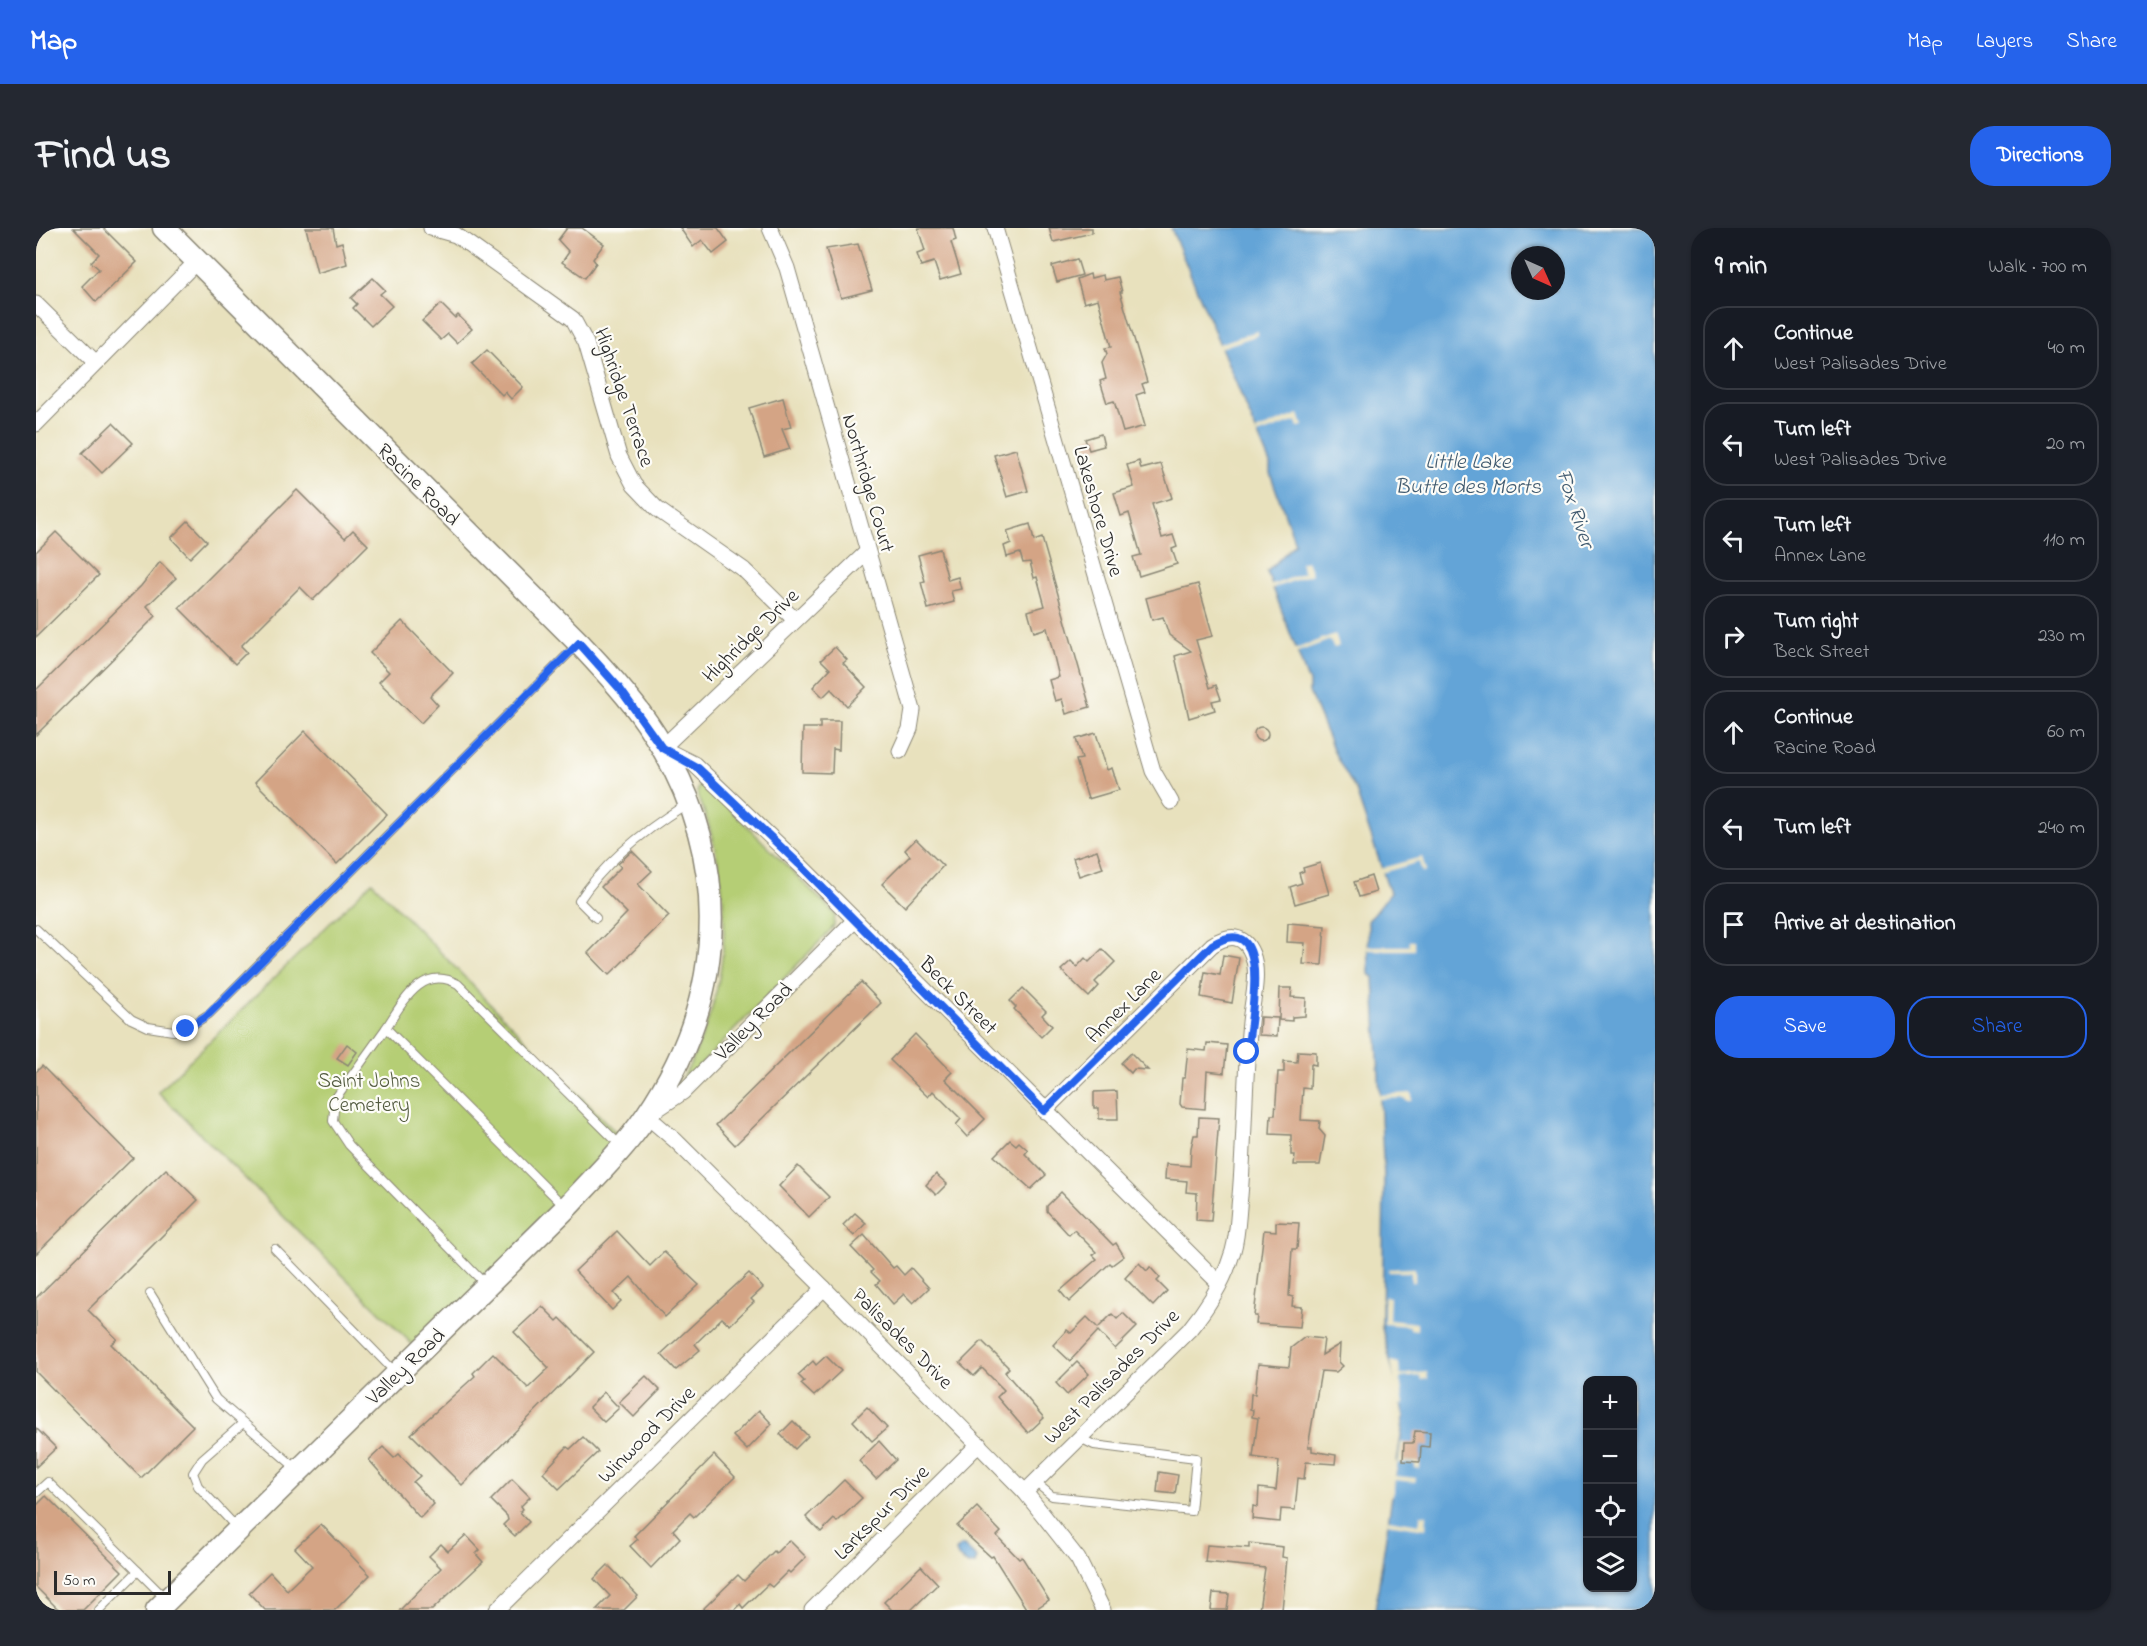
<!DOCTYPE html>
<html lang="en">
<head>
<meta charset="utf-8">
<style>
  body { margin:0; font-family:"Indie Flower",sans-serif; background:#242831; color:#f1f3f6 }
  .controls { position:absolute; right:18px; bottom:18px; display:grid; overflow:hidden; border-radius:12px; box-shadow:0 2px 4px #0004 }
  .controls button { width:54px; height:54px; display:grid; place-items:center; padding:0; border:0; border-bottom:2px solid #363941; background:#171b24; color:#f1f3f6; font:30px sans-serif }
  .compass { position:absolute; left:1475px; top:18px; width:54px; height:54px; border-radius:50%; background:#171b24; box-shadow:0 2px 4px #0004; rotate:135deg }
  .scale { position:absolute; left:18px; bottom:15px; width:117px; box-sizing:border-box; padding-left:6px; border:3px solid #2b2b2b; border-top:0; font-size:16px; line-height:21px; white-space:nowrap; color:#2b2b2b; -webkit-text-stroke:4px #fdfcf7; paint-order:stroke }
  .stop { position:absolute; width:18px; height:18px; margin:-14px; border:4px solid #2563eb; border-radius:50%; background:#fff }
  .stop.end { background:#2563eb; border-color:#fff; box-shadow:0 2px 6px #0008 }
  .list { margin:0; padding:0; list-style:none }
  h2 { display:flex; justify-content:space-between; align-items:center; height:78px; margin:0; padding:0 24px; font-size:26px }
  h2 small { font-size:20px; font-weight:400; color:#9ea1a6 }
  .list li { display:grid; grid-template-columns:39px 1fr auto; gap:18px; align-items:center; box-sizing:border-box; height:84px; margin:0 12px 12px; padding:0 12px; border:2px solid #363941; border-radius:24px }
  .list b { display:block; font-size:22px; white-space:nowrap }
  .list p { margin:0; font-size:20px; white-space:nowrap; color:#9ea1a6 }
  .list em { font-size:20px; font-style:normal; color:#9ea1a6 }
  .actions { display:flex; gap:12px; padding:18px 24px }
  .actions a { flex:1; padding:14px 0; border:2px solid #2563eb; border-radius:24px; text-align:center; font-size:21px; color:#2563eb }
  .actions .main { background:#2563eb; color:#fff }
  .icon { flex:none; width:33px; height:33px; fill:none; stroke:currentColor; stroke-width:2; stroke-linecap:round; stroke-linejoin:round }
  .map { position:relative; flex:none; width:1619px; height:1382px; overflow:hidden; border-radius:24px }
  header { display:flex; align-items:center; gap:36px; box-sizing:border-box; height:84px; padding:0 30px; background:#2563eb; color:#fff }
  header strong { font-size:28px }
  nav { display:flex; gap:33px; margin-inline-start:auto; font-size:21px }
  .intro { display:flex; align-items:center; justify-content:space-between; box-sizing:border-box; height:144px; padding:0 36px }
  h1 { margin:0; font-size:42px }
  .button { padding:15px 27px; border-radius:24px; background:#2563eb; color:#fff; font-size:21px; font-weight:700 }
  main { display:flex; gap:36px; padding:0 36px }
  aside { flex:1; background:#171b24; border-radius:24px; box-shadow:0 2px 4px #0004 }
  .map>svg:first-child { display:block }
</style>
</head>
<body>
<header>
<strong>Map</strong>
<nav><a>Map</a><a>Layers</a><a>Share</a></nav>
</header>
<div class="intro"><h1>Find us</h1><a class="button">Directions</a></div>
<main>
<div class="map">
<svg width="1619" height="1382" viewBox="0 0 1619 1382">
  <rect width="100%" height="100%" fill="#fdfcf7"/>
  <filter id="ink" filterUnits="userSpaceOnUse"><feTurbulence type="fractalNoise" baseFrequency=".0167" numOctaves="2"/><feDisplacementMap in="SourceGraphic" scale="12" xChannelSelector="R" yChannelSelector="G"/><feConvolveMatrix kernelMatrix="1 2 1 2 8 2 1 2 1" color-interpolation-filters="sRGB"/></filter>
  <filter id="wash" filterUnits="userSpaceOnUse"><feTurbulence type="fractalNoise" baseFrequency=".008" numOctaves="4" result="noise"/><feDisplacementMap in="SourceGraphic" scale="24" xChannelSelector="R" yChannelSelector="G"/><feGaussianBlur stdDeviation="1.35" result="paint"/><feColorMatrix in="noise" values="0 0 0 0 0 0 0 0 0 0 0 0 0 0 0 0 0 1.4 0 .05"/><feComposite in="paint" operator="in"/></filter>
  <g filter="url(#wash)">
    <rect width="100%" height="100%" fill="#e8e1bd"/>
    <g fill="#b5ce74" stroke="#707c50" stroke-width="1.5">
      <path d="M664,556H668L673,560L799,686L798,698L791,706L648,854L647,850C698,756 700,662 661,564Z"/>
      <polygon points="336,654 590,915 383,1123 122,864"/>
    </g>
    <g fill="#63a4d7" stroke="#476881" stroke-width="1.5" fill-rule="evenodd">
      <path d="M1135,0H1619V1382H1339L1368,1188L1346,1100L1348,949L1338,749L1333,746L1332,693L1354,665L1320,563L1300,528L1273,464V455L1231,344L1259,315L1234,245V236ZM1484,27H1520V63H1484ZM1552,1152H1596V1360H1552Z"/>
      <polygon points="924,1318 928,1318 941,1330 939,1336 932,1337 922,1329 920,1323"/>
    </g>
    <g fill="#e8e1bd">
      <polygon points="1221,103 1222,107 1184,120 1183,116"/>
      <polygon points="1263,186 1267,198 1262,199 1260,193 1221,207 1220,203"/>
      <polygon points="1271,333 1276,346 1235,361 1234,358 1268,345 1264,335"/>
      <polygon points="1299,406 1303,418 1298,420 1294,412 1259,425 1257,422"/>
      <polygon points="1386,629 1390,643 1386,644 1383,634 1345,645 1343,641"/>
      <polygon points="1374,713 1378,713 1378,722 1332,722 1332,718 1373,718"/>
      <polygon points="1376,865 1376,873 1370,873 1369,870 1342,871 1341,867"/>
      <polygon points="1379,1040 1379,1054 1375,1054 1375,1044 1353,1044 1352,1041"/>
      <polygon points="1348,1068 1354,1069 1353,1092 1381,1095 1381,1102 1374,1101 1374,1098 1348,1096"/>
      <polygon points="1355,1133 1363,1135 1364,1147 1391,1144 1392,1151 1385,1152 1385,1148 1364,1150 1368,1177 1362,1176"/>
      <polygon points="1365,1214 1368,1215 1367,1233 1384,1234 1384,1241 1379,1240 1379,1236 1362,1235 1359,1248 1380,1250 1379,1254 1359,1252 1357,1267 1352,1267 1357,1235 1362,1235"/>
      <polygon points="1385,1286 1391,1287 1390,1301 1351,1295 1352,1291 1383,1296"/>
    </g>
    <g id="blocks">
      <g fill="#d4a485">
        <polygon points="37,0 67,0 101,34 60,74 46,58 63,41 55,34 63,26"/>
        <polygon points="270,0 297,0 300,16 306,14 311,36 281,45"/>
        <polygon points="531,0 546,0 568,16 557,31 560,35 549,50 526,34 533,24 522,12"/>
        <polygon points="644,0 682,0 692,14 677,26 666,12 657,19"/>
        <polygon points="882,0 917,0 920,12 915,14 925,46 904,52 898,34 885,38 881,26 889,23"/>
        <polygon points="1013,0 1056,0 1056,5 1017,14"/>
        <polygon points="822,16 836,62 805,70 790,21"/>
        <polygon points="1041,31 1046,47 1021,54 1016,38"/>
        <polygon points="1054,46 1055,50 1067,47 1068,52 1082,49 1086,64 1084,64 1111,154 1106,156 1109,164 1100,167 1109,198 1087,204 1078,173 1071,175 1064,153 1070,151 1066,135 1071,126 1069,120 1075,119 1062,71 1048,75 1041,51"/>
        <polygon points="337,50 349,62 344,66 356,78 335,98 317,80 321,76 315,70"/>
        <polygon points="405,76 419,90 422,87 436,101 421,115 412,106 405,112 386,93"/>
        <polygon points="451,122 487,159 475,171 469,164 466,167 436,136"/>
        <polygon points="747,170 755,199 746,201 754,221 728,229 713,180"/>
        <polygon points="77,195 97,215 66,245 46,225"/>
        <polygon points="1065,206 1068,218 1053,222 1049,211"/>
        <polygon points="980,221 992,263 971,269 958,227"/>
        <polygon points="1103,233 1105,241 1125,236 1136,270 1116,276 1126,310 1137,307 1141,319 1136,321 1141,336 1103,348 1097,329 1105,327 1093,285 1085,288 1078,265 1098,259 1091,237"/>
        <polygon points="261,262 309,310 317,302 332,317 277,372 264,359 205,418 211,424 199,436 143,380"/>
        <polygon points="152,293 171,313 154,330 135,310"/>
        <polygon points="994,296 998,313 1006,310 1054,479 1030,486 1026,471 1019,473 1013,452 1023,449 1011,400 998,404 992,383 1009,378 1001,349 998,350 994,334 987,335 984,325 971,329 968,318 975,315 971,303"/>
        <polygon points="20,304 63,347 0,409 0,324"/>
        <polygon points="904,321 912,352 922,349 925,361 915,363 918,374 892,381 885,354 889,353 882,327"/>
        <polygon points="124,334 140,350 111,378 120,388 0,507 0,462 105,358"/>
        <polygon points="1162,356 1177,408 1160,412 1174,460 1180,457 1185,471 1176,473 1179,482 1153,490 1139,428 1155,423 1133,407 1127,389 1116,392 1110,370"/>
        <polygon points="366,393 417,445 394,468 402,477 385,495 343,454 353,444 334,425"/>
        <polygon points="799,419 811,432 807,435 830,459 811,478 795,461 787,469 777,459 794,441 785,432"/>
        <polygon points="784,493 804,493 803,522 797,521 796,545 766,544 767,500 784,500"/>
        <circle cx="1225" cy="506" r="7"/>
        <polygon points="269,503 351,586 301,636 219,554"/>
        <polygon points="1060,505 1071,542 1076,540 1083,562 1052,571 1040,532 1046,531 1040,511"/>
        <polygon points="880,611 907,638 869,679 846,656 874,628 869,622"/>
        <polygon points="1061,622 1067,640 1043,648 1037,630"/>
        <polygon points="596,623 616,643 602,656 633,688 573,747 552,725 591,685 565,659 585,639 582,636"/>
        <polygon points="1284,635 1293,666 1259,676 1254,659 1266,655 1263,645 1268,643 1267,640"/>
        <polygon points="1335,648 1340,664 1323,669 1318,654"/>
        <polygon points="1252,695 1289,698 1286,737 1267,736 1269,715 1251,714"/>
        <polygon points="1066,721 1079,734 1059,754 1063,758 1053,769 1025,742 1035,733 1041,739 1049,730 1053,734"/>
        <polygon points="1187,727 1203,730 1196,775 1165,769 1169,744 1184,747"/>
        <polygon points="825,754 845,775 699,917 680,897"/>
        <polygon points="987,760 1010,783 1006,787 1016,798 1005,809 978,781 980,779 974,773"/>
        <polygon points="1244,760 1256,760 1255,769 1270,770 1269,788 1256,789 1256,793 1243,792"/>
        <polygon points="1224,789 1242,790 1241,808 1223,807"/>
        <polygon points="879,806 916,844 909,851 949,891 931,909 920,897 925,891 897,863 892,869 854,832"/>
        <polygon points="1171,815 1191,817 1188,845 1171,843 1169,881 1146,879 1144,876 1146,850 1149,850 1152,821 1170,823"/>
        <polygon points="311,816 321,824 312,837 301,830"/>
        <polygon points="1262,823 1280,824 1280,837 1275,836 1274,861 1267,860 1265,892 1284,893 1283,901 1289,908 1284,937 1258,937 1259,927 1255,927 1255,907 1234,906 1235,887 1239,887 1242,844 1248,844 1248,833 1261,834"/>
        <polygon points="1095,825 1112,842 1098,841 1095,845 1085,835"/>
        <polygon points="6,838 97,930 0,1026 0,844"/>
        <polygon points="1081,863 1082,891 1063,891 1063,880 1058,880 1058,864"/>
        <polygon points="1163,889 1183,890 1175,993 1160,992 1161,965 1150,964 1151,953 1129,951 1130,936 1154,938 1155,920 1158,907 1162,907"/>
        <polygon points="974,912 980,917 983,914 992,922 989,926 1010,947 995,961 958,928"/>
        <polygon points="762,938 793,969 773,989 743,958"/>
        <polygon points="130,941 162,972 52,1082 81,1111 75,1116 157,1198 105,1250 0,1144 0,1070"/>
        <polygon points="900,946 911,956 900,967 890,957"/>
        <polygon points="1025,964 1077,1017 1080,1015 1088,1028 1076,1037 1074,1035 1033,1074 1024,1063 1061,1031 1057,1027 1060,1024 1038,1002 1033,1007 1011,983 1011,978"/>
        <polygon points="819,985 830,995 818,1008 807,997"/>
        <polygon points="1240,994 1263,995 1261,1021 1256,1021 1253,1068 1257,1069 1256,1078 1266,1079 1264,1099 1220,1096 1221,1088 1218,1088 1228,1002 1240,1003"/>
        <polygon points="581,1003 614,1038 628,1024 663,1057 629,1089 595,1049 578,1065 585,1073 576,1082 539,1043"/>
        <polygon points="828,1007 857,1040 860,1038 868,1047 875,1040 893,1060 877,1075 868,1066 857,1076 840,1056 844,1053 835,1044 837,1042 815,1019"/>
        <polygon points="1103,1035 1111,1043 1114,1039 1124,1050 1121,1053 1131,1063 1117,1078 1089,1050"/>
        <polygon points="713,1045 727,1060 715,1071 718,1074 694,1097 686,1090 659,1116 664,1122 640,1142 625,1126"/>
        <polygon points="506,1078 521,1093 524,1090 558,1124 426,1257 375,1206 439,1148 437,1145 457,1125 492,1160 513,1140 478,1104"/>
        <polygon points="1087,1085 1101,1099 1079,1121 1062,1103 1034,1133 1017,1117 1031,1102 1035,1105 1051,1089 1062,1100 1076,1086 1081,1091"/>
        <polygon points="1269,1109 1288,1111 1286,1127 1304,1116 1303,1134 1307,1138 1300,1144 1285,1143 1272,1219 1276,1219 1276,1223 1300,1227 1299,1236 1270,1234 1268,1251 1262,1250 1259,1282 1245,1281 1244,1294 1216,1291 1217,1278 1222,1279 1223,1260 1240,1262 1243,1233 1217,1229 1222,1190 1216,1189 1217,1182 1214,1181 1215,1166 1219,1166 1222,1136 1253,1139 1255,1120"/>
        <polygon points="946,1113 973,1140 969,1144 1008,1190 992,1205 961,1169 968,1162 946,1140 938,1148 924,1135"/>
        <polygon points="790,1128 805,1143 778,1168 765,1156 768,1153 762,1147 777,1133 780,1137"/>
        <polygon points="1041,1134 1053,1146 1031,1167 1020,1155"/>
        <polygon points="610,1148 624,1162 598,1189 583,1174"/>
        <polygon points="568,1164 583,1180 568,1194 553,1179"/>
        <polygon points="831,1179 851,1200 836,1213 817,1193"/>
        <polygon points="723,1182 736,1196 711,1222 697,1208"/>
        <polygon points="757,1193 772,1208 759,1221 744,1206"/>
        <polygon points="0,1200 20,1220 0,1239"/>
        <polygon points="1379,1203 1394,1204 1393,1219 1385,1218 1384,1234 1367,1233 1368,1215 1377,1215"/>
        <polygon points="547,1209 562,1224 523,1261 507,1245 531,1219 534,1221"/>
        <polygon points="843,1213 860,1232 840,1251 823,1233"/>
        <polygon points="347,1219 358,1230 363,1226 384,1248 377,1254 398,1276 384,1290 333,1232"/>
        <polygon points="678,1227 699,1249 658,1289 654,1285 637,1302 644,1310 615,1340 594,1318 602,1311 598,1308"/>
        <polygon points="1123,1244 1142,1247 1139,1266 1121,1264"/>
        <polygon points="476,1251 494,1269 485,1278 487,1281 484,1284 493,1294 479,1308 467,1297 472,1292 471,1288 455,1272"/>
        <polygon points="808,1252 826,1270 801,1294 798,1291 785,1304 770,1289"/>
        <polygon points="10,1268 86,1343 47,1382 23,1382 0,1359 0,1278"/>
        <polygon points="941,1279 965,1304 961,1308 983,1331 986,1329 1013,1372 998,1382 991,1382 957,1328 955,1329 921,1298"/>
        <polygon points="285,1296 334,1347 299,1382 229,1382 213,1365 234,1344 251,1362 276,1338 259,1320"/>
        <polygon points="430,1307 444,1322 440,1326 447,1334 396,1382 364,1382 405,1340 393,1328 405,1316 412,1323"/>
        <polygon points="753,1312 770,1329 754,1345 752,1343 736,1359 732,1356 707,1380 704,1376 698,1382 666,1382 702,1347 708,1353 738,1323 740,1325"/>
        <polygon points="1213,1315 1247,1319 1246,1329 1251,1330 1246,1382 1223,1382 1229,1340 1169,1334 1171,1317 1213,1320"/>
        <polygon points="572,1337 602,1368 588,1382 560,1382 574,1368 558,1351"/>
        <polygon points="885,1338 902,1356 875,1382 856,1382 848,1374"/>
        <polygon points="1177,1365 1193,1366 1191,1382 1175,1382"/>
      </g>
    </g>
  </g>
  <g filter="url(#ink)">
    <use href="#blocks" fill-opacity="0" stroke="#8a8674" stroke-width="1.5"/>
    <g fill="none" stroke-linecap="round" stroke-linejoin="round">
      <g stroke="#8a8674" stroke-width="10">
        <g id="lane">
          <path d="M560,690L543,673C569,633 609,602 649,577"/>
          <polyline points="0,701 95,791 112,799 137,803 150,801 173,786 541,417"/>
          <polyline points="350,800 299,871 297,893 313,917 450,1057"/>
          <path d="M528,978L350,800C367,774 386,736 422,756L585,918"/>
          <polyline points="239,1021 360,1145"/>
          <polyline points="114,1065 180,1171 261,1241"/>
          <polyline points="999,1254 1016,1268 1155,1283 1160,1230 1058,1217 1044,1210"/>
          <polyline points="0,1265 12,1254 102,1343"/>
          <polyline points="201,1300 162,1258 157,1245 166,1231 207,1195"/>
          <polyline points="63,1382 102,1343 130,1371"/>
        </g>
      </g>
      <g stroke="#8a8674" stroke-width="17">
        <g id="street">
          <polyline points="395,0 420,7 537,91 550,115 583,228 598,257 621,281 708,342 759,392"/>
          <polyline points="734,0 751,40 877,482 874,501 864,523"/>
          <polyline points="959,0 1117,543 1135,574"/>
          <polyline points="0,76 60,135"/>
          <polyline points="0,196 161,33"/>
          <polyline points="831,324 626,520 658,536 763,636 1183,1055"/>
          <polyline points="819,692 647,864 611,888 640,913 788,1060 989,1264 1042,1331 1067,1382"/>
          <path d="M989,1264L1153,1102C1171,1080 1189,1051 1197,1023C1202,1006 1202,986 1204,968C1209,910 1208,852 1214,794C1216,774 1224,746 1216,726C1208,706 1193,706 1176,717L1008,883"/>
          <polyline points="461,1382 788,1060"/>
          <polyline points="776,1382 943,1216"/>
        </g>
      </g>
      <g stroke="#8a8674" stroke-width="25">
        <path id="secondary" d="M121,1382L530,980C558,950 588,921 611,887C696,762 696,620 611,495C591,466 567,441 543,415L128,0"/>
      </g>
      <use href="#lane" stroke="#fff" stroke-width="8"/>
      <use href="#street" stroke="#fff" stroke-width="15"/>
      <use href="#secondary" stroke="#fff" stroke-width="22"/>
    </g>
  </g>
  <g fill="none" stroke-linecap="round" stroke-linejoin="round" filter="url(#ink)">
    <path stroke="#2563eb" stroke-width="8" d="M150,801L173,786L543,415L584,461L626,520L662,540L763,636L1008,883L1176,717C1239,678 1214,797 1211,824"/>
  </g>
  <g text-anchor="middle" stroke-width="4.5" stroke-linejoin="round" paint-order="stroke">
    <g font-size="21" fill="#2b2b2b" stroke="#fdfcf7">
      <text transform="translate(589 169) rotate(71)" y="7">Highridge Terrace</text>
      <text transform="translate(833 255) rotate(74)" y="7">Northridge Court</text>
      <text transform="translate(383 256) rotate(45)" y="7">Racine Road</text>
      <text transform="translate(1063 283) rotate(74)" y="7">Lakeshore Drive</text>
      <text transform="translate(714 407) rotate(-44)" y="7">Highridge Drive</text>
      <text transform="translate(923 767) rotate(45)" y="7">Beck Street</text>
      <text transform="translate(1087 777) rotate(-45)" y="7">Annex Lane</text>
      <text transform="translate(717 793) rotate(-45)" y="7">Valley Road</text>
      <text transform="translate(867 1110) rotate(45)" y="7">Palisades Drive</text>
      <text transform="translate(369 1138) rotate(-44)" y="7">Valley Road</text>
      <text transform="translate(1075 1148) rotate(-45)" y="7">West Palisades Drive</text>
      <text transform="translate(610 1206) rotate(-45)" y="7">Winwood Drive</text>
      <text transform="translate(845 1284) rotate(-45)" y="7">Larkspur Drive</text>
    </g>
    <g font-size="21" fill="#545c41" stroke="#fdfcf7">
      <text x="333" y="859">Saint Johns<tspan x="333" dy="24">Cemetery</tspan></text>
    </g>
    <g font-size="22" font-style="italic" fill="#415b70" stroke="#fdfcf7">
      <text x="1432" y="240">Little Lake<tspan x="1432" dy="25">Butte des Morts</tspan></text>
      <text transform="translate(1541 280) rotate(72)" y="8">Fox River</text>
    </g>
  </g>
</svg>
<div class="controls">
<button>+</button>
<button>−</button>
<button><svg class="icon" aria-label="locate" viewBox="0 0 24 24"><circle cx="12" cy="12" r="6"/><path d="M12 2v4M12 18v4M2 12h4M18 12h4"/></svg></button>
<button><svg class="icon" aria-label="layers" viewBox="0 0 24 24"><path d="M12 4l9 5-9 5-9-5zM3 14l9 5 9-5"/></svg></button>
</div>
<svg class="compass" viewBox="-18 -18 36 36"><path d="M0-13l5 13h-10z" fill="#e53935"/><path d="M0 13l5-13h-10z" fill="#9ea1a6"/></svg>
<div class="scale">50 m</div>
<div class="stop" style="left:1211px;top:824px"></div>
<div class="stop end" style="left:150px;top:801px"></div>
</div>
<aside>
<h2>9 min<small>Walk · 700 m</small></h2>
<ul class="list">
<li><svg class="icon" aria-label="ahead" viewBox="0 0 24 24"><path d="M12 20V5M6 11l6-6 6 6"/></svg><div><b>Continue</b><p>West Palisades Drive</p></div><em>40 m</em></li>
<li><svg class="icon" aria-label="left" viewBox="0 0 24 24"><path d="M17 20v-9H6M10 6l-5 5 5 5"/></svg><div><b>Turn left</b><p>West Palisades Drive</p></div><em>20 m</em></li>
<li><svg class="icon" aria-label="left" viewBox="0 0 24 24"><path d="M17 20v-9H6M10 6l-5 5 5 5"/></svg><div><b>Turn left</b><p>Annex Lane</p></div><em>110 m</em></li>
<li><svg class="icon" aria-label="right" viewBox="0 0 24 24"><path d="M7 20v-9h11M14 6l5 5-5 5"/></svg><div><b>Turn right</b><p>Beck Street</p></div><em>230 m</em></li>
<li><svg class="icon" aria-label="ahead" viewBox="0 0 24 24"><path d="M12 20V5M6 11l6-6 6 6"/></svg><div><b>Continue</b><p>Racine Road</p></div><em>60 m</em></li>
<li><svg class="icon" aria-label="left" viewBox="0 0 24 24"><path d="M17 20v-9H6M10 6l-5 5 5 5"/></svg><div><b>Turn left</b></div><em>240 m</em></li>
<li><svg class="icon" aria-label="arrive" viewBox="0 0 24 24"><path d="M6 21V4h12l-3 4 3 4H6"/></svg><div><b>Arrive at destination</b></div></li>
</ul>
<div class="actions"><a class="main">Save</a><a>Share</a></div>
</aside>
</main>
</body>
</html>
